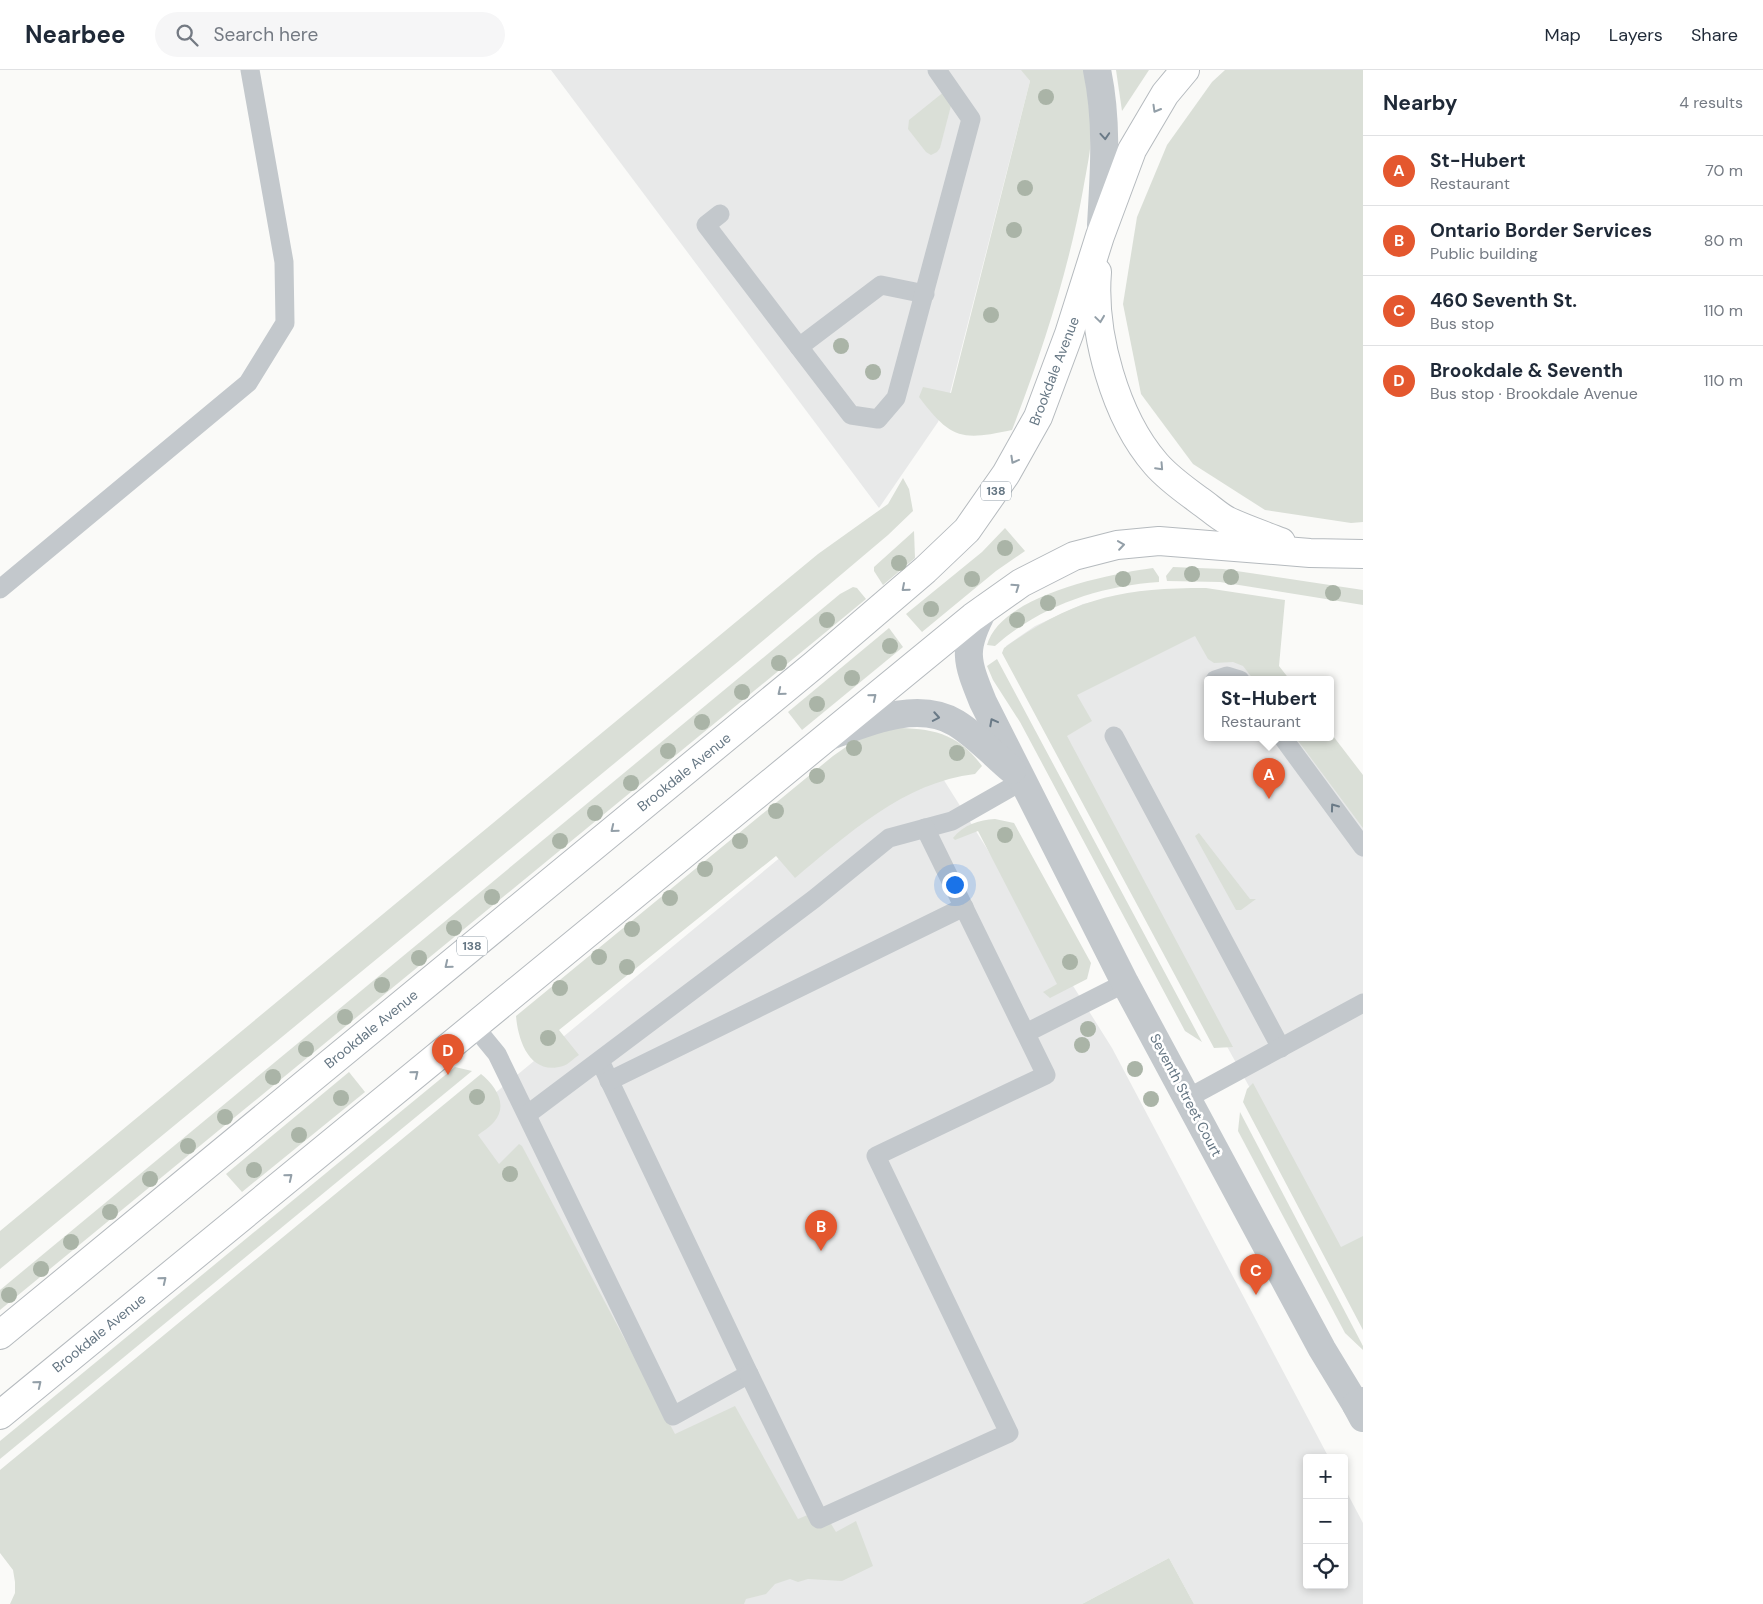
<!DOCTYPE html>
<html lang="en">
<head>
<meta charset="utf-8">
<style>
  body { margin:0; font-family:"DM Sans",sans-serif; background:#f6f6f7; color:#1f2937 }
  .controls { position:absolute; right:15px; bottom:15px; display:grid; overflow:hidden; border-radius:5px; box-shadow:0 2px 8px #0003 }
  .controls button { width:45px; height:45px; display:grid; place-items:center; padding:0; border:0; border-bottom:1px solid #e0e1e3; background:#fff; color:#1f2937; font:25px sans-serif }
  .you { position:absolute; left:954px; top:814px; width:18px; height:18px; margin:-12px; border:4px solid #fff; border-radius:50%; background:#1a73e8; box-shadow:0 0 0 8px #1a73e833 }
  .badge { display:grid; place-items:center; width:32px; height:32px; border-radius:50%; background:#e4572e; color:#fff; font-size:16px; font-weight:700 }
  .pin { position:absolute; translate:-50% -41px; filter:drop-shadow(0 1px 2px #0008) }
  .pin::after { content:''; position:absolute; top:26px; width:18px; height:15px; background:inherit; clip-path:polygon(0 0,100% 0,50% 100%) }
  .popup { position:absolute; left:1204px; top:606px; width:130px; height:65px; box-sizing:border-box; display:grid; place-content:center; border-radius:5px; background:#fff; filter:drop-shadow(0 1px 4px #0005); font-size:16px; white-space:nowrap; color:#747a83 }
  .popup b { font-size:19px; color:#1f2937 }
  .popup::after { content:''; position:absolute; left:50%; top:100%; margin-left:-10px; border:10px solid transparent; border-top-color:#fff }
  .list { margin:0; padding:0; list-style:none }
  h2 { display:flex; justify-content:space-between; align-items:center; height:65px; margin:0; padding:0 20px; font-size:21px }
  h2 small { font-size:16px; font-weight:400; color:#747a83 }
  .list li { display:grid; grid-template-columns:32px 1fr auto; gap:15px; align-items:center; box-sizing:border-box; height:70px; padding:0 20px; border-top:1px solid #e0e1e3 }
  .list b { display:block; font-size:19px; white-space:nowrap }
  .list p { margin:0; font-size:16px; white-space:nowrap; color:#747a83 }
  .list em { font-size:16px; font-style:normal; color:#747a83 }
  .icon { flex:none; width:28px; height:28px; fill:none; stroke:currentColor; stroke-width:2; stroke-linecap:round; stroke-linejoin:round }
  .map { position:relative; flex:none; width:1363px; height:1534px; overflow:hidden }
  header { display:flex; align-items:center; gap:30px; box-sizing:border-box; height:70px; padding:0 25px; background:#fff; border-bottom:1px solid #e0e1e3 }
  header strong { font-size:24px }
  nav { display:flex; gap:28px; margin-inline-start:auto; font-size:18px }
  .search { width:350px; height:45px; background:#f6f6f7; display:flex; align-items:center; gap:12px; box-sizing:border-box; padding:0 18px; border-radius:28px; color:#747a83; font-size:19px }
  main { display:flex }
  aside { flex:1; background:#fff }
  .map>svg:first-child { display:block }
</style>
</head>
<body>
<header>
<strong>Nearbee</strong>
<div class="search"><svg class="icon" aria-label="search" viewBox="0 0 24 24"><circle cx="10" cy="10" r="6"/><path d="M15 15l6 6"/></svg>Search here</div>
<nav><a>Map</a><a>Layers</a><a>Share</a></nav>
</header>
<main>
<div class="map">
<svg width="1363" height="1534" viewBox="0 0 1363 1534">
  <rect width="100%" height="100%" fill="#fafaf8"/>
  <g fill="#e8e9e9">
    <polygon points="551,0 1022,0 1030,11 950,323 938,352 879,438"/>
    <polygon points="1143,521 1274,610 1208,610 1208,668 1321,668 1363,720 1363,1223 1006,576 1035,556 1083,534"/>
    <polygon points="920,672 1112,978 1329,1388 1307,1388 1307,1515 1344,1515 1344,1417 1363,1453 1363,1534 1194,1534 1169,1488 1082,1534 713,1534 465,1048"/>
  </g>
  <g fill="#dadfd7">
    <path d="M1021,0H1084C1086,16 1090,33 1091,49C1093,73 1087,97 1083,120C1068,203 1042,282 1012,360C961,371 951,369 919,327L923,317L951,323L1030,11Z"/>
    <polygon points="1116,0 1149,0 1122,41"/>
    <polygon points="1225,0 1363,0 1363,452 1351,453 1265,440 1193,394 1141,324 1123,234 1137,147 1167,75 1212,12"/>
    <polygon points="945,21 953,28 940,78 937,82 931,85 926,82 908,59 909,50"/>
    <polygon points="903,408 909,419 913,441 888,465 740,590 0,1199 0,1161 818,484 888,434"/>
    <polygon points="1005,458 1025,481 996,501 922,562 906,544 982,482"/>
    <polygon points="914,461 915,488 883,515 874,501 874,497"/>
    <polygon points="1173,497 1223,499 1363,520 1363,535 1220,512 1167,511 1166,506"/>
    <path d="M1153,498L1159,507V512C1099,516 1040,536 995,576L987,575C1000,526 1108,504 1153,498Z"/>
    <polygon points="853,517 857,518 866,529 0,1240 0,1220 840,524"/>
    <path d="M1206,518L1285,530L1279,596L1290,610H1254L1243,596L1233,592L1214,593L1208,589L1195,566L1077,625L1092,651L1067,666L1233,977L1214,978L1002,583L1004,578C1074,528 1121,518 1206,518Z"/>
    <polygon points="889,558 903,577 802,660 788,642"/>
    <polygon points="997,589 1202,972 1185,961 1020,652 993,610 987,596"/>
    <path d="M893,658C932,658 958,663 982,696L975,704C904,712 847,765 795,808L776,786L559,960L579,985C574,988 568,995 563,996C530,1006 518,971 516,946L833,686L863,665Z"/>
    <polygon points="1330,662 1363,705 1363,758 1296,668 1330,668"/>
    <path d="M995,749L1014,753L1091,893L1087,909L1050,928L1043,922L1057,914L978,761L955,770L953,768C963,755 979,750 995,749Z"/>
    <polygon points="1199,763 1250,829 1256,829 1241,840 1236,840 1195,766"/>
    <polygon points="455,997 472,1001 0,1389 0,1371"/>
    <polygon points="349,1002 365,1022 242,1122 226,1104"/>
    <path d="M481,1004C495,1015 509,1035 494,1052C490,1057 483,1061 478,1065L499,1094L519,1074L522,1076L675,1364L735,1336L798,1449L822,1439L836,1462L856,1451L873,1496L842,1511L808,1509L798,1512L790,1509L775,1514L766,1524L746,1529L744,1534H10L15,1523V1512L13,1500L0,1483V1400Z"/>
    <polygon points="1253,1013 1341,1177 1363,1166 1363,1260 1243,1032 1247,1019"/>
    <polygon points="1240,1042 1363,1276 1363,1280 1345,1263 1238,1061"/>
    <polygon points="1169,1488 1194,1534 1082,1534"/>
  </g>
  <g fill="none" stroke-linecap="round" stroke-linejoin="round">
    <g stroke="#b5babe" stroke-width="30">
      <g id="primary">
        <path d="M1097,202C1092,263 1115,347 1156,394C1169,409 1184,419 1200,431C1209,437 1218,446 1228,451C1245,459 1263,465 1281,472"/>
        <polyline points="0,1265 814,595 925,500 967,460 1006,404 1038,347 1069,264 1100,166 1132,80 1165,24 1185,0"/>
        <polyline points="0,1345 973,547 1021,513 1074,486 1117,475 1159,471 1310,483 1363,484"/>
      </g>
    </g>
    <g stroke="#c3c8cc" stroke-width="19">
      <polyline points="720,144 706,155 799,277 881,215 925,224"/>
      <polyline points="799,277 851,345 878,349 896,328 971,49 937,0"/>
      <polyline points="0,519 248,313 285,253 284,192 250,0"/>
      <polyline points="1215,610 1227,606 1240,610"/>
      <polyline points="1114,666 1281,978"/>
      <polyline points="1283,668 1363,777"/>
      <polyline points="474,956 497,984 673,1346 749,1304 600,991"/>
      <polyline points="1026,963 1125,913"/>
      <polyline points="609,1011 964,837"/>
      <polyline points="1188,1028 1363,933"/>
      <polyline points="528,1044 814,829 889,768 952,751 1024,710"/>
      <polyline points="749,1304 819,1449 1009,1363 876,1086 1046,1005 925,758"/>
    </g>
    <g stroke="#c3c8cc" stroke-width="28">
      <path d="M984,539C962,580 966,590 983,632L1125,913L1322,1279L1356,1335"/>
      <path d="M830,666C868,652 918,630 956,653C977,666 994,685 1012,700"/>
    </g>
    <g stroke="#c3c8cc" stroke-width="28">
      <path d="M1097,0C1108,52 1104,103 1101,155"/>
      <polyline points="1363,1331 1356,1335 1363,1348"/>
    </g>
    <use href="#primary" stroke="#fff" stroke-width="28"/>
  </g>
  <g fill="#aab4a7">
    <circle cx="1046" cy="27" r="8"/>
    <circle cx="1025" cy="118" r="8"/>
    <circle cx="1014" cy="160" r="8"/>
    <circle cx="991" cy="245" r="8"/>
    <circle cx="841" cy="276" r="8"/>
    <circle cx="873" cy="302" r="8"/>
    <circle cx="1005" cy="478" r="8"/>
    <circle cx="899" cy="493" r="8"/>
    <circle cx="1192" cy="504" r="8"/>
    <circle cx="1231" cy="507" r="8"/>
    <circle cx="972" cy="509" r="8"/>
    <circle cx="1123" cy="509" r="8"/>
    <circle cx="1333" cy="523" r="8"/>
    <circle cx="1048" cy="533" r="8"/>
    <circle cx="931" cy="539" r="8"/>
    <circle cx="827" cy="550" r="8"/>
    <circle cx="1017" cy="550" r="8"/>
    <circle cx="890" cy="576" r="8"/>
    <circle cx="779" cy="593" r="8"/>
    <circle cx="852" cy="608" r="8"/>
    <circle cx="742" cy="622" r="8"/>
    <circle cx="817" cy="634" r="8"/>
    <circle cx="702" cy="652" r="8"/>
    <circle cx="854" cy="678" r="8"/>
    <circle cx="668" cy="681" r="8"/>
    <circle cx="957" cy="683" r="8"/>
    <circle cx="817" cy="706" r="8"/>
    <circle cx="631" cy="713" r="8"/>
    <circle cx="776" cy="741" r="8"/>
    <circle cx="595" cy="743" r="8"/>
    <circle cx="1005" cy="765" r="8"/>
    <circle cx="560" cy="771" r="8"/>
    <circle cx="740" cy="771" r="8"/>
    <circle cx="705" cy="799" r="8"/>
    <circle cx="492" cy="827" r="8"/>
    <circle cx="670" cy="828" r="8"/>
    <circle cx="454" cy="858" r="8"/>
    <circle cx="632" cy="859" r="8"/>
    <circle cx="599" cy="887" r="8"/>
    <circle cx="419" cy="888" r="8"/>
    <circle cx="1070" cy="892" r="8"/>
    <circle cx="627" cy="897" r="8"/>
    <circle cx="382" cy="915" r="8"/>
    <circle cx="560" cy="918" r="8"/>
    <circle cx="345" cy="947" r="8"/>
    <circle cx="1088" cy="959" r="8"/>
    <circle cx="548" cy="968" r="8"/>
    <circle cx="1082" cy="975" r="8"/>
    <circle cx="306" cy="979" r="8"/>
    <circle cx="1135" cy="999" r="8"/>
    <circle cx="273" cy="1007" r="8"/>
    <circle cx="477" cy="1027" r="8"/>
    <circle cx="341" cy="1028" r="8"/>
    <circle cx="1151" cy="1029" r="8"/>
    <circle cx="225" cy="1047" r="8"/>
    <circle cx="299" cy="1065" r="8"/>
    <circle cx="188" cy="1076" r="8"/>
    <circle cx="254" cy="1100" r="8"/>
    <circle cx="510" cy="1104" r="8"/>
    <circle cx="150" cy="1109" r="8"/>
    <circle cx="110" cy="1142" r="8"/>
    <circle cx="71" cy="1172" r="8"/>
    <circle cx="41" cy="1199" r="8"/>
    <circle cx="9" cy="1225" r="8"/>
  </g>
  <defs><path id="oneway-chevron" d="M-2-3.5L2.5 0L-2 3.5" fill="none" stroke-width="1.6" stroke-linecap="round" stroke-linejoin="round" transform="scale(1.25)"/></defs>
  <g stroke="#939fa8">
    <use href="#oneway-chevron" transform="translate(1156 39) rotate(120)"/>
    <use href="#oneway-chevron" transform="translate(1100 249) rotate(82)"/>
    <use href="#oneway-chevron" transform="translate(1014 390) rotate(119)"/>
    <use href="#oneway-chevron" transform="translate(1160 397) rotate(47)"/>
    <use href="#oneway-chevron" transform="translate(1121 475) rotate(-8)"/>
    <use href="#oneway-chevron" transform="translate(1016 517) rotate(-35)"/>
    <use href="#oneway-chevron" transform="translate(905 518) rotate(139)"/>
    <use href="#oneway-chevron" transform="translate(781 622) rotate(141)"/>
    <use href="#oneway-chevron" transform="translate(873 627) rotate(-39)"/>
    <use href="#oneway-chevron" transform="translate(614 759) rotate(141)"/>
    <use href="#oneway-chevron" transform="translate(448 895) rotate(141)"/>
    <use href="#oneway-chevron" transform="translate(415 1004) rotate(-39)"/>
    <use href="#oneway-chevron" transform="translate(289 1107) rotate(-39)"/>
    <use href="#oneway-chevron" transform="translate(163 1210) rotate(-39)"/>
    <use href="#oneway-chevron" transform="translate(38 1314) rotate(-39)"/>
  </g>
  <g stroke="#6a7a87">
    <use href="#oneway-chevron" transform="translate(1105 66) rotate(86)"/>
    <use href="#oneway-chevron" transform="translate(936 647) rotate(10)"/>
    <use href="#oneway-chevron" transform="translate(993 652) rotate(-118)"/>
    <use href="#oneway-chevron" transform="translate(1334 737) rotate(-126)"/>
  </g>
  <g text-anchor="middle" stroke-width="5" stroke-linejoin="round" paint-order="stroke">
    <g fill="#fff" stroke="#939fa8" stroke-width="1">
      <rect x="981" y="411.5" width="30" height="19" rx="4"/>
      <rect x="457" y="866.5" width="30" height="19" rx="4"/>
    </g>
    <g font-size="12" font-weight="bold" fill="#657683">
      <text x="996" y="425">138</text>
      <text x="472" y="880">138</text>
    </g>
    <g font-size="14" fill="#657683" stroke="#fff">
      <text transform="translate(1054 301) rotate(-69)" y="5">Brookdale Avenue</text>
      <text transform="translate(684 702) rotate(-39)" y="5">Brookdale Avenue</text>
      <text transform="translate(371 959) rotate(-39)" y="5">Brookdale Avenue</text>
      <text transform="translate(1186 1025) rotate(62)" y="5">Seventh Street Court</text>
      <text transform="translate(99 1263) rotate(-39)" y="5">Brookdale Avenue</text>
    </g>
  </g>
</svg>
<div class="controls">
<button>+</button>
<button>−</button>
<button><svg class="icon" aria-label="locate" viewBox="0 0 24 24"><circle cx="12" cy="12" r="6"/><path d="M12 2v4M12 18v4M2 12h4M18 12h4"/></svg></button>
</div>
<div class="you"></div>
<div class="pin badge" style="left:1269px;top:729px">A</div>
<div class="popup"><b>St-Hubert</b>Restaurant</div>
<div class="pin badge" style="left:821px;top:1181px">B</div>
<div class="pin badge" style="left:1256px;top:1225px">C</div>
<div class="pin badge" style="left:448px;top:1005px">D</div>
</div>
<aside>
<h2>Nearby<small>4 results</small></h2>
<ul class="list">
<li><span class="badge">A</span><div><b>St-Hubert</b><p>Restaurant</p></div><em>70 m</em></li>
<li><span class="badge">B</span><div><b>Ontario Border Services</b><p>Public building</p></div><em>80 m</em></li>
<li><span class="badge">C</span><div><b>460 Seventh St.</b><p>Bus stop</p></div><em>110 m</em></li>
<li><span class="badge">D</span><div><b>Brookdale &amp; Seventh</b><p>Bus stop · Brookdale Avenue</p></div><em>110 m</em></li>
</ul>
</aside>
</main>
</body>
</html>
